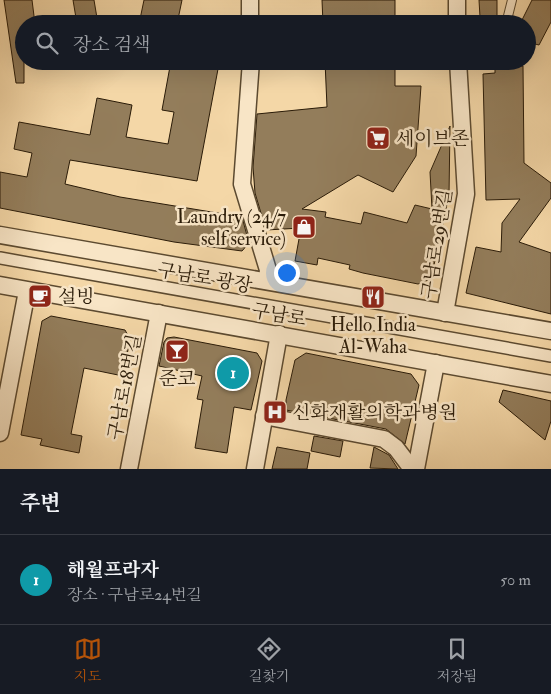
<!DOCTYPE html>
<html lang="ko">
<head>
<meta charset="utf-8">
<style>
  body { margin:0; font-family:"IM FELL Double Pica","Noto Serif KR",serif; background:#242831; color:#f1f3f6 }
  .you { position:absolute; left:286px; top:272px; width:18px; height:18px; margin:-12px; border:4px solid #fff; border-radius:50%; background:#1a73e8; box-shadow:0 0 0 8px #1a73e833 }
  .badge { display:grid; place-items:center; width:32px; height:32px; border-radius:50%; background:#b45309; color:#fff; font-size:16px; font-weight:700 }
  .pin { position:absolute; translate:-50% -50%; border:2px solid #fff; box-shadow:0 1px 5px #0006 }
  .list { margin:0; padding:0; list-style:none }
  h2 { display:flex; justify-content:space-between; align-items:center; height:65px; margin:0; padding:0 20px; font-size:21px }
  h2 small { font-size:16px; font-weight:400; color:#9ea1a6 }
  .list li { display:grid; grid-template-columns:32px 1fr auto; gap:15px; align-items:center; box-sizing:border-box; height:90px; padding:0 20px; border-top:1px solid #363941 }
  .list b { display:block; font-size:19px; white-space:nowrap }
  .list p { margin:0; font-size:16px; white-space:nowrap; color:#9ea1a6 }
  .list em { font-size:16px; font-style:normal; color:#9ea1a6 }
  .icon { flex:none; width:28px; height:28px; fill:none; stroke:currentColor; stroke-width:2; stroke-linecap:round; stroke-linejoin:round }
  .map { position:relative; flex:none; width:551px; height:469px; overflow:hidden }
  .search { position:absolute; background:#171b24; box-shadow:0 5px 20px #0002; left:15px; right:15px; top:15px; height:55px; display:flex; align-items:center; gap:12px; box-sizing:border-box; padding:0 18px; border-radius:28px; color:#9ea1a6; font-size:19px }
  .sheet { height:155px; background:#171b24 }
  nav { display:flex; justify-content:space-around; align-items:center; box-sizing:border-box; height:70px; border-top:1px solid #363941; background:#171b24; font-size:14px; color:#9ea1a6 }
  nav a { display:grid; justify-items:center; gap:2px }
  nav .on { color:#b45309 }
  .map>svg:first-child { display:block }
</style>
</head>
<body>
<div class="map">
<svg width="551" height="469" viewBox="0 0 551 469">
  <rect width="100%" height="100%" fill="#f4d7a7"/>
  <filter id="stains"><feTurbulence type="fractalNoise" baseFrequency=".004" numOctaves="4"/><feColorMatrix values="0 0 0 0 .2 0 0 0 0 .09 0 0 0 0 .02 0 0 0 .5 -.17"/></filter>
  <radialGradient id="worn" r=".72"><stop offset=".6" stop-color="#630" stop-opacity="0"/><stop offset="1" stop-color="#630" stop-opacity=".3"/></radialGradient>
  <g fill="#937d5b" stroke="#2a1b08">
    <polygon points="4,0 32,0 35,24 24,24 24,83 16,83"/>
    <polygon points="73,0 94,0 98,24 77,24"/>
    <polygon points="144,0 182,0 177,24 139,24"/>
    <polygon points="322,0 395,0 395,24 323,24"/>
    <polygon points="479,0 497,0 497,24 487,24 480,17"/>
    <polygon points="532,0 551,0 551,22 539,45 527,42 527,24 520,24"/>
    <polygon points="171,61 218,69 197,181 70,160 65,184 120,197 242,217 249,243 242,251 174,242 0,208 0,172 27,177 32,153 14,149 19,122 90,135 97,98 132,105 126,137 168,144 174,112 162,110"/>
    <polygon points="325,61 395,61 395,86 421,86 416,156 393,192 358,175 302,209 326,212 325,217 361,224 364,212 407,223 415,205 432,209 430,172 450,126 449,195 431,279 418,284 363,273 349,269 350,265 318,258 317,265 295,261 301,228 266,230 255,193 253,167 257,114 327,107"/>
    <polygon points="495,66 523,66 524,163 551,183 551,198 519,242 551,253 551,314 466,293 476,247 501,252 502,223 520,199 486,200 483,74 495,73"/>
    <polygon points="51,316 125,330 130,339 123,376 84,368 71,434 82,436 79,453 40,445 42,439 21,435 42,321"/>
    <polygon points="174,337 257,353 262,361 251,410 234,407 227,453 195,448 203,400 197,399 202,376 159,366 164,342 167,338"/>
    <polygon points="306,353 411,374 419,385 405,444 386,429 286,410 286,400 295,360"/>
    <polygon points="503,390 551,401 551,421 545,440 499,402"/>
    <polygon points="314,436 343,441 340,457 311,451"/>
    <polygon points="277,447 310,453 307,469 272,469"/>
    <polygon points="374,447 389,455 398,469 370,468"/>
  </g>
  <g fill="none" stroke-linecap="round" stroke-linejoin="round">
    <g stroke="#5c4a30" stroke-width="10">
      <polyline id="service" points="506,24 512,0"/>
    </g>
    <g stroke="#5c4a30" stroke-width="14">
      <polyline id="pedestrian" points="0,258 551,356"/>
    </g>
    <g stroke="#5c4a30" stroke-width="19">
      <g id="minor">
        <polyline points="250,0 250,24"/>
        <polyline points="457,0 457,24"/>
        <polyline points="251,61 242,184 268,270 267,281"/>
        <polyline points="0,235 551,331"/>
        <polyline points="0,285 551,384"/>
        <polyline points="445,313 466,194 458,61"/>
        <polyline points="264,416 384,439 396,448 412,469"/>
        <polyline points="0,433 27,291"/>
        <polyline points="129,469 159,313"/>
        <polyline points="255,469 279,334"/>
        <polyline points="416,469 436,363"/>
      </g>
    </g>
    <use href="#service" stroke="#f8e5c6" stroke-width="8"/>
    <use href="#pedestrian" stroke="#f8e5c6" stroke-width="11"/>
    <use href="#minor" stroke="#f8e5c6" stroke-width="16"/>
  </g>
  <defs>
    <g id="supermarket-square" transform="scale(1.25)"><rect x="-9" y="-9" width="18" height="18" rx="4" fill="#8f2418" stroke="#f8e5c6"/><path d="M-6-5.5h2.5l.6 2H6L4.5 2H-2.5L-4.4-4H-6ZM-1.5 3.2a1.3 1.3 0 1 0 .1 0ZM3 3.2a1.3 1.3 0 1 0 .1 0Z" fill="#fff"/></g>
    <g id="shop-square" transform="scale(1.25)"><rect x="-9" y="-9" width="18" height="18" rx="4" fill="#8f2418" stroke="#f8e5c6"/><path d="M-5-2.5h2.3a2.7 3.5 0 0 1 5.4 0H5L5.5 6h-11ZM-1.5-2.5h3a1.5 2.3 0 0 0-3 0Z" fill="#fff"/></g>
    <g id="cafe-square" transform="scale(1.25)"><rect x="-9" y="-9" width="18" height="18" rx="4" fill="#8f2418" stroke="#f8e5c6"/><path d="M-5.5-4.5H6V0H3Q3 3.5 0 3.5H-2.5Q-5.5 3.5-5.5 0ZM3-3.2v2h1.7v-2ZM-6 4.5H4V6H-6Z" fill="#fff"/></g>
    <g id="restaurant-square" transform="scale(1.25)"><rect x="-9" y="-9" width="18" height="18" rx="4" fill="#8f2418" stroke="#f8e5c6"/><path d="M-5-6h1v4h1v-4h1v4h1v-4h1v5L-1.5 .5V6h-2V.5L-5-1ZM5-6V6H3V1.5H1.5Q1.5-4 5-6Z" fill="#fff"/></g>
    <g id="bar-square" transform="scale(1.25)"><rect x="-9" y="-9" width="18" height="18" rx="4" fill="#8f2418" stroke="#f8e5c6"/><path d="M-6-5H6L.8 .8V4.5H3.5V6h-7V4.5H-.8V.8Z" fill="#fff"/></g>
    <g id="hospital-square" transform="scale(1.25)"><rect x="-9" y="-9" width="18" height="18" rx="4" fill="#8f2418" stroke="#f8e5c6"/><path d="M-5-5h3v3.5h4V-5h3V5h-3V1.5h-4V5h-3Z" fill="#fff"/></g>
  </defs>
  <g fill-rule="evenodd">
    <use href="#supermarket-square" x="378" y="138"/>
    <use href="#shop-square" x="304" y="227"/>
    <use href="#cafe-square" x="40" y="296"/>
    <use href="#restaurant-square" x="373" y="297"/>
    <use href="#bar-square" x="177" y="351"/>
    <use href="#hospital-square" x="275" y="412"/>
  </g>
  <g text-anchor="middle" stroke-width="5" stroke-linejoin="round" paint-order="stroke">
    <g font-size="19" fill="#2a1b08" stroke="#f8e5c6" text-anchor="start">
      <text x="396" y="145">세이브존</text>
      <text x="286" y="223" text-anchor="end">Laundry (24/7<tspan x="286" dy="22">self service)</tspan></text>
      <text x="58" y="303">설빙</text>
      <text x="373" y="331" text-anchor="middle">Hello India<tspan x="373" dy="22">Al-Waha</tspan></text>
      <text x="177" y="385" text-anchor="middle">준코</text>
      <text x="292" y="419">신화재활의학과병원</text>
    </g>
    <g font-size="19" fill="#2a1b08" stroke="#f8e5c6">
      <text transform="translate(436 244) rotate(-81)" y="7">구남로29번길</text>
      <text transform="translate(205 277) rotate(10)" y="7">구남로 광장</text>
      <text transform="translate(279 314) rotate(10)" y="7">구남로</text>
      <text transform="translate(124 387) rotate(-79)" y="7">구남로18번길</text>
    </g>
  </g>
  <rect width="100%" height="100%" filter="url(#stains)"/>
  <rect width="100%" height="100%" fill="url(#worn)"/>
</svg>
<div class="you"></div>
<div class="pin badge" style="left:233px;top:373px;background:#0f9aa8">1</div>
<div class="search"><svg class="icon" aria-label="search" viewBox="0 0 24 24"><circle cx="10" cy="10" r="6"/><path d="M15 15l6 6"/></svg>장소 검색</div>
</div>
<section class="sheet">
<h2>주변<small></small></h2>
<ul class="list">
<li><span class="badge" style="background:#0f9aa8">1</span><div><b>해월프라자</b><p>장소 · 구남로24번길</p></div><em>50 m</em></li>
</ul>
</section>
<nav>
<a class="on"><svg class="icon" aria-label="map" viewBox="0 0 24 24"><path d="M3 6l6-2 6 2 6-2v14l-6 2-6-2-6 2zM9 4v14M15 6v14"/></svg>지도</a>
<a><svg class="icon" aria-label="directions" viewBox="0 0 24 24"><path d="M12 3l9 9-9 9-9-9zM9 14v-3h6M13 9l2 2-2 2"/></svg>길찾기</a>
<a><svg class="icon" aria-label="saved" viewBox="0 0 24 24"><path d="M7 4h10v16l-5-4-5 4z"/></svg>저장됨</a>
</nav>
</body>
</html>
